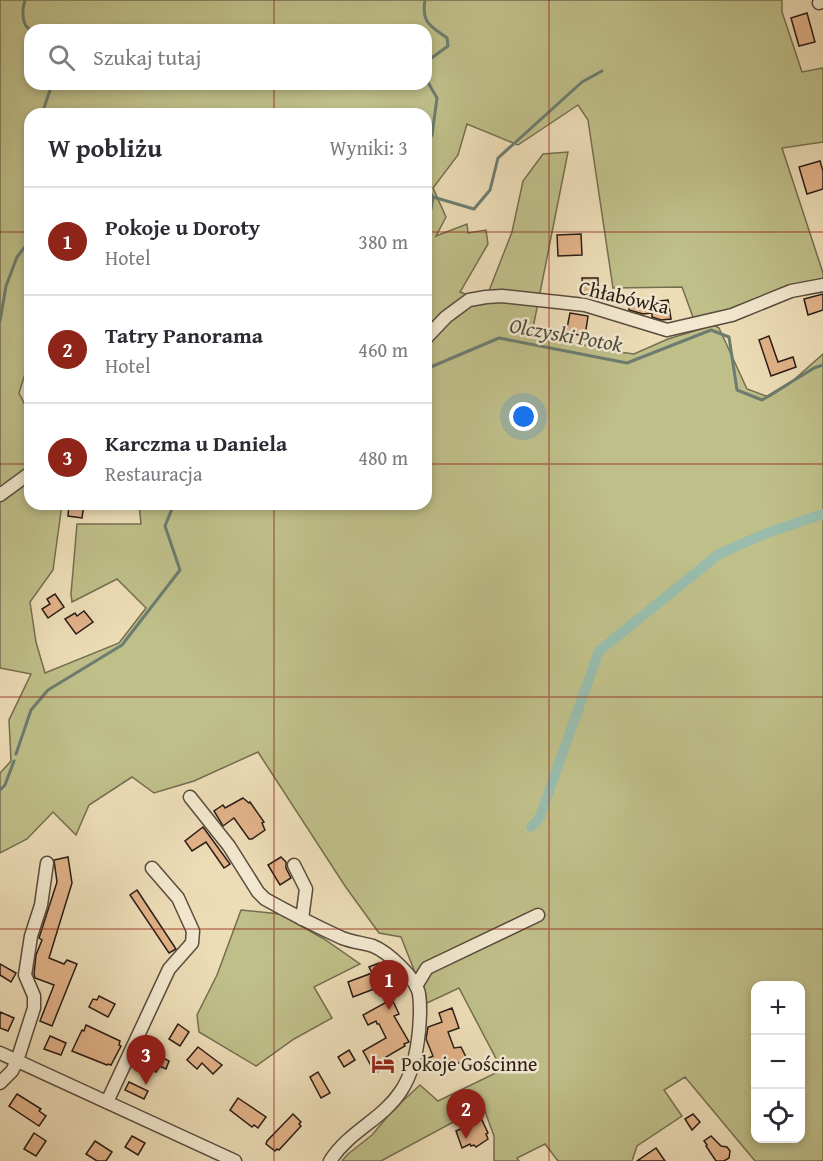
<!DOCTYPE html>
<html lang="pl">
<head>
<meta charset="utf-8">
<style>
  body { margin:0; font-family:"Gentium Book Plus",serif; background:#f2f2f3; color:#2b2b33 }
  .controls { position:absolute; right:18px; bottom:18px; display:grid; overflow:hidden; border-radius:12px; box-shadow:0 3px 9px #0003 }
  .controls button { width:54px; height:54px; display:grid; place-items:center; padding:0; border:0; border-bottom:2px solid #e1e1e2; background:#fff; color:#2b2b33; font:30px sans-serif }
  .you { position:absolute; left:524px; top:417px; width:21px; height:21px; margin:-15px; border:4px solid #fff; border-radius:50%; background:#1a73e8; box-shadow:0 0 0 9px #1a73e833 }
  .badge { display:grid; place-items:center; width:39px; height:39px; border-radius:50%; background:#8f2418; color:#fff; font-size:20px; font-weight:700 }
  .pin { position:absolute; translate:-50% -50px; filter:drop-shadow(0 2px 3px #0008) }
  .pin::after { content:''; position:absolute; top:32px; width:21px; height:18px; background:inherit; clip-path:polygon(0 0,100% 0,50% 100%) }
  .list { margin:0; padding:0; list-style:none }
  h2 { display:flex; justify-content:space-between; align-items:center; height:78px; margin:0; padding:0 24px; font-size:26px }
  h2 small { font-size:20px; font-weight:400; color:#7c7c81 }
  .list li { display:grid; grid-template-columns:39px 1fr auto; gap:18px; align-items:center; box-sizing:border-box; height:108px; padding:0 24px; border-top:2px solid #e1e1e2 }
  .list b { display:block; font-size:22px; white-space:nowrap }
  .list p { margin:0; font-size:20px; white-space:nowrap; color:#7c7c81 }
  .list em { font-size:20px; font-style:normal; color:#7c7c81 }
  .icon { flex:none; width:33px; height:33px; fill:none; stroke:currentColor; stroke-width:2; stroke-linecap:round; stroke-linejoin:round }
  .map { position:relative; flex:none; width:823px; height:1161px; overflow:hidden }
  .search { position:absolute; background:#fff; box-shadow:0 3px 9px #0003; left:24px; top:24px; width:408px; height:66px; display:flex; align-items:center; gap:15px; box-sizing:border-box; padding:0 21px; border-radius:18px; color:#7c7c81; font-size:22px }
  .panel { position:absolute; background:#fff; box-shadow:0 3px 9px #0003; left:24px; top:108px; width:408px; height:402px; border-radius:18px }
  .map>svg:first-child { display:block }
</style>
</head>
<body>
<div class="map">
<svg width="823" height="1161" viewBox="0 0 823 1161">
  <rect width="100%" height="100%" fill="#edddb7"/>
  <filter id="stains"><feTurbulence type="fractalNoise" baseFrequency=".00333" numOctaves="4"/><feColorMatrix values="0 0 0 0 .2 0 0 0 0 .09 0 0 0 0 .02 0 0 0 .5 -.17"/></filter>
  <radialGradient id="worn" r=".72"><stop offset=".6" stop-color="#630" stop-opacity="0"/><stop offset="1" stop-color="#630" stop-opacity=".3"/></radialGradient>
  <g fill="#bfbf89" stroke="#746e50" stroke-width="1.5" fill-rule="evenodd">
    <path d="M0,0H782V12L802,72L823,68V142L782,148L823,273V282L736,312L694,320L682,287L613,288L588,120L578,105L518,145L467,124L458,155L433,188L446,217L436,236L467,224L468,233L486,230L488,244L460,292L485,301L512,232L523,181L543,154L568,152L532,333L558,338L604,350L634,354L668,339L714,325L719,328L747,389L769,397L788,385L823,354V1161H755L685,1077L664,1090L682,1116L637,1146L632,1161H558L545,1144L517,1158L519,1161H494V1136L483,1106L381,1161H342L348,1154L372,1135L393,1110L420,1085L438,1101L502,1070L459,988L427,1003L401,937L379,933L345,886L258,752L194,781L154,793L132,777L89,805L76,835L53,812L27,839L0,853V773L11,761L9,720L31,674L0,668V497L30,478V504H62L53,570L30,602L36,642L45,673L119,643L146,608L117,579L72,602L71,594L77,524H141L139,504H426V114H30V358L19,393L26,407L30,408V469L0,490ZM30,30H426V84H30ZM756,986H800V1138H756Z"/>
    <polygon points="241,910 280,914 324,939 360,964 314,987 332,1018 294,1039 256,1066 199,1032 197,1015 217,975"/>
  </g>
  <g fill="none" stroke-linecap="round" stroke-linejoin="round">
    <g stroke="#6c7c70" stroke-width="3">
      <path d="M25,0C22,9 21,26 31,30"/>
      <path d="M425,0C421,23 431,26 447,38L448,46L426,62"/>
      <polyline points="426,79 437,98 432,135 426,144"/>
      <polyline points="42,114 52,84"/>
      <polyline points="426,186 433,197 431,209 426,214"/>
      <polyline points="433,197 474,209 490,190 498,158 582,82 602,71"/>
      <polyline points="0,321 6,286 17,257 28,243 30,217"/>
      <polyline points="426,369 499,338 627,363 711,330 729,337 737,390 762,400 814,368 823,365"/>
      <polyline points="16,754 31,710 48,690 122,645 180,570 165,526 174,504"/>
      <polyline points="0,790 5,785 14,761"/>
    </g>
    <polyline stroke="#99bcac" stroke-width="10" points="531,827 539,819 599,651 719,554 767,533 823,514"/>
  </g>
  <g fill="#e3b38a" stroke="#291c16" stroke-width="1.5">
    <polygon points="807,13 815,42 799,46 791,18"/>
    <polygon points="820,161 823,171 823,189 807,194 799,167"/>
    <polygon points="581,234 582,255 558,256 557,235"/>
    <polygon points="582,278 598,278 598,295 583,296"/>
    <polygon points="823,294 823,310 808,315 804,299"/>
    <polygon points="668,300 671,319 661,320 652,317 652,313 643,314 629,310 629,304"/>
    <polygon points="570,313 588,316 585,336 566,333"/>
    <polygon points="769,336 778,362 793,357 796,367 771,376 759,340"/>
    <polygon points="69,504 84,504 82,518 68,516"/>
    <polygon points="55,594 64,607 48,618 42,609 50,604 47,599"/>
    <polygon points="84,611 93,622 76,634 65,619 75,613 77,616"/>
    <polygon points="243,798 249,803 250,802 264,822 262,823 265,830 252,839 249,839 234,818 223,826 214,811 223,805 225,808"/>
    <polygon points="203,827 230,864 224,868 206,842 192,851 185,841"/>
    <polygon points="68,857 72,883 49,958 64,964 67,960 77,964 52,1026 40,1021 54,985 35,978 34,974 36,955 42,940 39,938 57,882 54,860"/>
    <polygon points="281,857 286,862 286,868 291,878 280,885 268,865"/>
    <polygon points="137,890 176,949 169,953 130,895"/>
    <polygon points="379,963 387,984 353,997 348,982 372,973 369,967"/>
    <polygon points="0,964 16,973 11,982 0,975"/>
    <polygon points="99,996 115,1004 108,1017 89,1007 93,999 97,1000"/>
    <polygon points="392,999 399,1014 394,1016 409,1042 404,1044 405,1046 386,1057 390,1065 375,1073 363,1051 386,1038 379,1024 377,1024 376,1021 368,1025 363,1015"/>
    <polygon points="452,1008 459,1028 448,1032 454,1048 461,1047 467,1059 453,1066 450,1060 429,1070 424,1060 433,1056 426,1039 428,1027 442,1022 439,1013"/>
    <polygon points="0,1012 14,1018 8,1031 0,1028"/>
    <polygon points="178,1024 189,1032 180,1046 169,1039"/>
    <polygon points="86,1025 120,1041 119,1045 121,1046 111,1065 108,1064 107,1065 72,1051 82,1030 84,1031"/>
    <polygon points="50,1036 66,1043 61,1055 44,1049"/>
    <polygon points="198,1047 222,1065 213,1074 202,1063 197,1069 187,1060"/>
    <polygon points="349,1050 355,1060 344,1067 338,1057"/>
    <polygon points="146,1053 157,1058 158,1055 169,1061 166,1069 160,1066 156,1072 140,1065"/>
    <polygon points="318,1072 330,1093 321,1098 310,1077"/>
    <polygon points="129,1082 148,1091 144,1099 125,1090"/>
    <polygon points="17,1094 41,1109 39,1111 46,1116 39,1126 9,1106"/>
    <polygon points="238,1098 266,1117 258,1128 254,1125 252,1127 230,1110"/>
    <polygon points="293,1114 301,1122 299,1124 301,1126 279,1150 277,1149 275,1151 266,1144 267,1141"/>
    <polygon points="693,1114 700,1122 692,1130 685,1119"/>
    <polygon points="480,1116 488,1133 486,1134 488,1139 476,1147 474,1145 471,1146 470,1144 462,1148 456,1131 463,1128 461,1125"/>
    <polygon points="34,1133 46,1141 36,1156 24,1149"/>
    <polygon points="132,1136 145,1143 138,1155 125,1147"/>
    <polygon points="711,1136 721,1146 727,1147 730,1151 729,1158 724,1161 716,1161 706,1146 707,1145 704,1141"/>
    <polygon points="95,1141 112,1152 106,1161 97,1161 86,1154"/>
    <polygon points="656,1148 665,1161 637,1161"/>
  </g>
  <g fill="none" stroke-linecap="round" stroke-linejoin="round">
    <g stroke="#5a4c3e" stroke-width="15">
      <g id="minor">
        <polyline points="819,3 823,1"/>
        <polyline points="426,338 446,317 469,300 486,297 502,296 585,305 667,330 732,315 791,291 823,285"/>
        <polyline points="0,495 30,473"/>
        <path d="M190,797L229,846L258,892L265,899C290,913 316,926 342,938C352,942 363,943 373,946C388,952 416,978 419,994C421,1006 420,1019 419,1031C417,1052 413,1073 401,1091C382,1120 350,1130 330,1161"/>
        <polyline points="294,865 306,889 302,919"/>
        <polyline points="416,986 427,968 538,915"/>
        <polyline points="0,1053 235,1161"/>
        <polyline points="0,1083 12,1071 17,1061 34,1008 34,996 25,975 31,936 41,905 47,863"/>
        <polyline points="107,1102 169,969 192,943 193,931 178,898 152,868"/>
      </g>
    </g>
    <use href="#minor" stroke="#f3e9d0" stroke-width="12"/>
  </g>
  <path fill="none" stroke="#8f2418" stroke-width="1.5" stroke-opacity="0.55" d="M274,0V30M549,0V1161M274,84V114M0,232H30M426,232H823M0,464H30M426,464H823M274,504V1161M0,697H823M0,929H823"/>
  <defs>
    <g id="hotel-bare" transform="scale(1.8)"><path d="M-6-4.5h1.5V1H6V5H4.5V3h-9V5H-6ZM-4 0a1.8 1.8 0 1 1 3.6 0ZM.5 0V-2.5h3Q6-2.5 6 0Z" fill="#8f2418" stroke="#f3e9d0" stroke-width="2.5" paint-order="stroke"/></g>
  </defs>
  <g fill-rule="evenodd">
    <use href="#hotel-bare" x="383" y="1064"/>
  </g>
  <g text-anchor="middle" stroke-width="5" stroke-linejoin="round" paint-order="stroke">
    <g font-size="20" fill="#291c16" stroke="#f3e9d0">
      <text transform="translate(624 297) rotate(13)" y="7">Chłabówka</text>
    </g>
    <g font-size="20" fill="#291c16" stroke="#f3e9d0" text-anchor="start">
      <text x="401" y="1071">Pokoje Gościnne</text>
    </g>
    <g font-size="21" font-style="italic" fill="#4b4c43" stroke="#f3e9d0">
      <text transform="translate(566 335) rotate(10)" y="7">Olczyski Potok</text>
    </g>
  </g>
  <rect width="100%" height="100%" filter="url(#stains)"/>
  <rect width="100%" height="100%" fill="url(#worn)"/>
</svg>
<div class="controls">
<button>+</button>
<button>−</button>
<button><svg class="icon" aria-label="locate" viewBox="0 0 24 24"><circle cx="12" cy="12" r="6"/><path d="M12 2v4M12 18v4M2 12h4M18 12h4"/></svg></button>
</div>
<div class="you"></div>
<div class="pin badge" style="left:389px;top:1010px">1</div>
<div class="pin badge" style="left:466px;top:1139px">2</div>
<div class="pin badge" style="left:146px;top:1085px">3</div>
<div class="search"><svg class="icon" aria-label="search" viewBox="0 0 24 24"><circle cx="10" cy="10" r="6"/><path d="M15 15l6 6"/></svg>Szukaj tutaj</div>
<section class="panel">
<h2>W pobliżu<small>Wyniki: 3</small></h2>
<ul class="list">
<li><span class="badge">1</span><div><b>Pokoje u Doroty</b><p>Hotel</p></div><em>380 m</em></li>
<li><span class="badge">2</span><div><b>Tatry Panorama</b><p>Hotel</p></div><em>460 m</em></li>
<li><span class="badge">3</span><div><b>Karczma u Daniela</b><p>Restauracja</p></div><em>480 m</em></li>
</ul>
</section>
</div>
</body>
</html>
